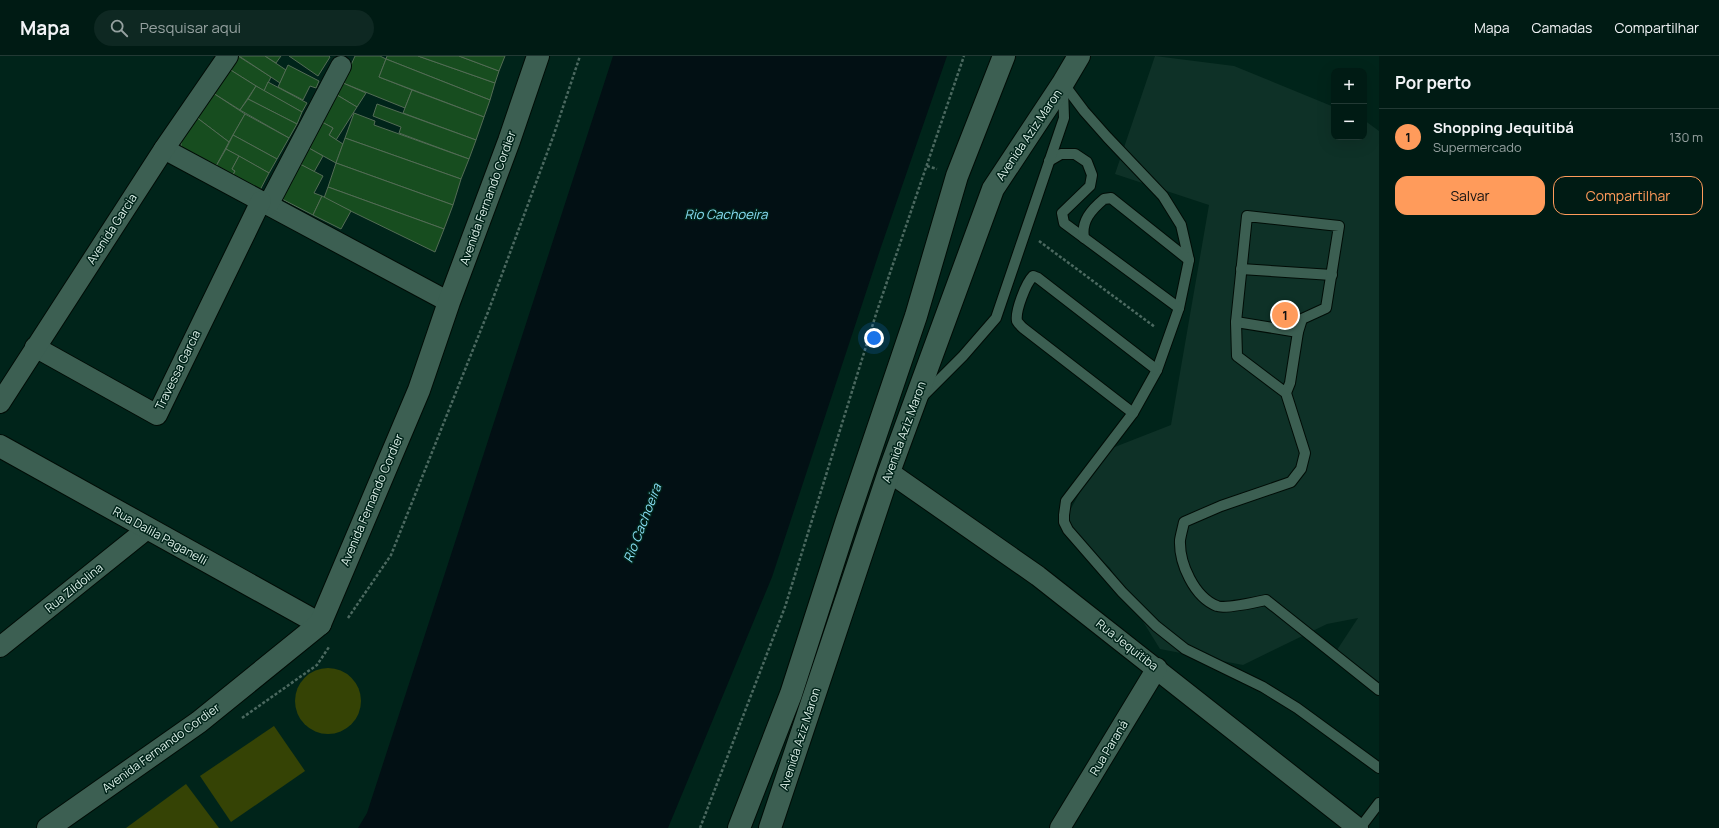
<!DOCTYPE html>
<html lang="pt">
<head>
<meta charset="utf-8">
<style>
  body { margin:0; font-family:Manrope,sans-serif; background:#0e2822; color:#f1f3f6 }
  .controls { position:absolute; right:12px; top:12px; display:grid; overflow:hidden; border-radius:8px; box-shadow:0 4px 16px #0002 }
  .controls button { width:36px; height:36px; display:grid; place-items:center; padding:0; border:0; border-bottom:1px solid #223934; background:#001b14; color:#f1f3f6; font:20px sans-serif }
  .you { position:absolute; left:874px; top:282px; width:14px; height:14px; margin:-10px; border:3px solid #fff; border-radius:50%; background:#1a73e8; box-shadow:0 0 0 6px #1a73e833 }
  .badge { display:grid; place-items:center; width:26px; height:26px; border-radius:50%; background:#ff9b5b; color:#111; font-size:13px; font-weight:700 }
  .pin { position:absolute; translate:-50% -50%; border:2px solid #fff; box-shadow:0 1px 4px #0006 }
  .list { margin:0; padding:0; list-style:none }
  h2 { display:flex; justify-content:space-between; align-items:center; height:52px; margin:0; padding:0 16px; font-size:17px }
  h2 small { font-size:13px; font-weight:400; color:#95a1a0 }
  .list li { display:grid; grid-template-columns:26px 1fr auto; gap:12px; align-items:center; box-sizing:border-box; height:56px; padding:0 16px; border-top:1px solid #223934 }
  .list b { display:block; font-size:15px; white-space:nowrap }
  .list p { margin:0; font-size:13px; white-space:nowrap; color:#95a1a0 }
  .list em { font-size:13px; font-style:normal; color:#95a1a0 }
  .actions { display:flex; gap:8px; padding:12px 16px }
  .actions a { flex:1; padding:9px 0; border:1px solid #ff9b5b; border-radius:12px; text-align:center; font-size:14px; color:#ff9b5b }
  .actions .main { background:#ff9b5b; color:#111 }
  .icon { flex:none; width:22px; height:22px; fill:none; stroke:currentColor; stroke-width:2; stroke-linecap:round; stroke-linejoin:round }
  .map { position:relative; flex:none; width:1379px; height:772px; overflow:hidden }
  header { display:flex; align-items:center; gap:24px; box-sizing:border-box; height:56px; padding:0 20px; background:#001b14; border-bottom:1px solid #223934 }
  header strong { font-size:19px }
  nav { display:flex; gap:22px; margin-inline-start:auto; font-size:14px }
  .search { width:280px; height:36px; background:#0e2822; display:flex; align-items:center; gap:10px; box-sizing:border-box; padding:0 14px; border-radius:22px; color:#95a1a0; font-size:15px }
  main { display:flex }
  aside { flex:1; background:#001b14 }
  .map>svg:first-child { display:block }
</style>
</head>
<body>
<header>
<strong>Mapa</strong>
<div class="search"><svg class="icon" aria-label="search" viewBox="0 0 24 24"><circle cx="10" cy="10" r="6"/><path d="M15 15l6 6"/></svg>Pesquisar aqui</div>
<nav><a>Mapa</a><a>Camadas</a><a>Compartilhar</a></nav>
</header>
<main>
<div class="map">
<svg width="1379" height="772" viewBox="0 0 1379 772">
  <rect width="100%" height="100%" fill="#00241a"/>
  <polygon fill="#0e3127" points="1155,0 1234,10 1334,51 1334,81 1364,81 1364,64 1379,75 1379,626 1337,594 1358,562 1327,568 1243,609 1160,593 1110,512 1063,467 1102,396 1171,369 1209,149 1115,118"/>
  <g fill="#354305">
    <circle cx="328" cy="645" r="33"/>
    <polygon points="274,670 305,715 231,766 200,720"/>
    <polygon points="186,728 219,772 126,772"/>
  </g>
  <polygon fill="#021014" points="613,0 947,0 881,191 772,521 668,772 358,772 367,757"/>
  <g fill="#174d1f" stroke="#536c55">
    <polygon points="238,0 271,21 264,35 229,13"/>
    <polygon points="239,0 265,0 286,14 280,27"/>
    <polygon points="265,0 281,0 276,7"/>
    <polygon points="289,0 329,0 330,1 318,20"/>
    <polygon points="355,0 380,0 386,3 379,21 412,34 405,52 343,27"/>
    <polygon points="387,0 418,0 495,27 490,44 386,3"/>
    <polygon points="418,0 459,0 499,15 495,27"/>
    <polygon points="459,0 505,0 499,15"/>
    <polygon points="386,3 490,44 484,61 379,21"/>
    <polygon points="288,9 319,25 316,32 310,30 303,44 278,31"/>
    <polygon points="229,13 256,30 240,54 213,37"/>
    <polygon points="268,26 307,47 302,56 264,35"/>
    <polygon points="343,27 366,37 357,51 337,39"/>
    <polygon points="256,30 302,56 297,68 248,43"/>
    <polygon points="412,34 484,61 476,84 403,57"/>
    <polygon points="213,37 245,58 229,86 196,61"/>
    <polygon points="337,39 357,51 336,84 329,79 333,72 322,66"/>
    <polygon points="248,43 297,68 289,82 240,54"/>
    <polygon points="377,48 476,84 469,103 399,77 401,71 373,60"/>
    <polygon points="354,57 375,65 374,69 469,103 461,123 345,82"/>
    <polygon points="245,58 289,82 277,103 233,79"/>
    <polygon points="196,61 229,86 215,112 181,93 181,85"/>
    <polygon points="322,66 333,72 329,79 343,88 336,107 307,91"/>
    <polygon points="233,79 277,103 269,117 226,93"/>
    <polygon points="345,82 461,123 453,149 336,107"/>
    <polygon points="307,91 323,100 314,116 298,107"/>
    <polygon points="226,93 239,100 232,113 235,115 232,121 215,112"/>
    <polygon points="239,100 269,117 259,136 232,121 235,115 232,113"/>
    <polygon points="298,107 323,120 314,137 322,140 313,159 280,142"/>
    <polygon points="336,107 453,149 444,173 328,131"/>
    <polygon points="328,131 444,173 435,196 324,142"/>
    <polygon points="322,140 351,155 341,173 313,159"/>
  </g>
  <g fill="none" stroke-linecap="round" stroke-linejoin="round">
    <g stroke="#000c06" stroke-width="12">
      <g id="lane">
        <polyline points="1063,27 1084,55 1107,81 1163,140 1181,169 1189,204 1179,252 1157,314 1133,357 1066,445 1064,459 1064,466 1068,474 1122,536 1156,570 1185,593 1263,631 1297,652 1379,712"/>
        <polyline points="1049,105 1061,98 1075,98 1087,106 1092,119 1090,130 1062,157 1064,167 1179,252"/>
        <path d="M1084,182C1081,165 1091,154 1104,143L1111,142L1189,204"/>
        <polyline points="1241,213 1332,219"/>
        <polyline points="1236,266 1298,276"/>
        <path d="M1286,337L1237,300L1236,266L1247,160L1339,170L1326,252L1302,263L1298,276L1290,327L1286,337L1305,397L1301,413L1291,426L1221,450L1184,466C1183,471 1181,478 1180,484C1179,507 1194,541 1217,550C1224,553 1257,546 1266,544L1379,634"/>
        <polyline points="923,340 963,300 996,262 1064,62 1063,33"/>
        <path d="M1133,357L1023,272C1021,270 1018,267 1017,265C1015,255 1026,227 1033,220L1038,222L1157,314"/>
        <polyline points="1360,772 1379,747"/>
      </g>
    </g>
    <g stroke="#000c06" stroke-width="22">
      <g id="street">
        <polyline points="164,93 449,246"/>
        <polyline points="268,149 341,10"/>
        <polyline points="35,291 157,359 261,145"/>
        <polyline points="0,347 164,93 228,0"/>
        <polyline points="889,416 1038,520 1358,772"/>
        <polyline points="0,591 147,473"/>
        <polyline points="1060,772 1157,612"/>
      </g>
    </g>
    <g stroke="#000c06" stroke-width="24">
      <g id="secondary">
        <polyline points="0,390 320,568"/>
        <polyline points="48,772 199,666 320,568 419,334 449,246 509,85 538,0"/>
        <polyline points="739,772 791,638 846,467 916,260 957,120 1004,0"/>
        <polyline points="770,772 889,416 993,133 1063,27 1079,0"/>
      </g>
    </g>
    <g stroke="#4b6960" stroke-width="2.5" stroke-dasharray="3 2" stroke-linecap="butt">
      <polyline points="927,110 937,113"/>
      <polyline points="1039,185 1155,271"/>
      <polyline points="348,562 391,499 488,256 553,81 580,0"/>
      <polyline points="242,662 317,609 329,591"/>
      <polyline points="700,772 785,551 877,255 964,0"/>
    </g>
    <use href="#lane" stroke="#3c5f52" stroke-width="10"/>
    <use href="#street" stroke="#3c5f52" stroke-width="20"/>
    <use href="#secondary" stroke="#3c5f52" stroke-width="22"/>
  </g>
  <g text-anchor="middle" stroke-width="3" stroke-linejoin="round" paint-order="stroke">
    <g font-size="12" fill="#daeee6" stroke="#00241a">
      <text transform="translate(1029 79) rotate(-56)" y="4">Avenida Aziz Maron</text>
      <text transform="translate(488 142) rotate(-70)" y="4">Avenida Fernando Cordier</text>
      <text transform="translate(112 173) rotate(-57)" y="4">Avenida Garcia</text>
      <text transform="translate(178 314) rotate(-64)" y="4">Travessa Garcia</text>
      <text transform="translate(904 376) rotate(-70)" y="4">Avenida Aziz Maron</text>
      <text transform="translate(372 444) rotate(-67)" y="4">Avenida Fernando Cordier</text>
      <text transform="translate(160 480) rotate(29)" y="4">Rua Dalila Paganelli</text>
      <text transform="translate(74 532) rotate(-39)" y="4">Rua Zildolina</text>
      <text transform="translate(1127 589) rotate(38)" y="4">Rua Jequitiba</text>
      <text transform="translate(800 683) rotate(-72)" y="4">Avenida Aziz Maron</text>
      <text transform="translate(161 692) rotate(-36)" y="4">Avenida Fernando Cordier</text>
      <text transform="translate(1109 692) rotate(-59)" y="4">Rua Paraná</text>
    </g>
    <g font-size="13" font-style="italic" fill="#88ddf4" stroke="#00241a">
      <text x="726" y="163">Rio Cachoeira</text>
      <text transform="translate(642 467) rotate(-69)" y="5">Rio Cachoeira</text>
    </g>
  </g>
</svg>
<div class="controls">
<button>+</button>
<button>−</button>
</div>
<div class="you"></div>
<div class="pin badge" style="left:1285px;top:259px">1</div>
</div>
<aside>
<h2>Por perto<small></small></h2>
<ul class="list">
<li><span class="badge">1</span><div><b>Shopping Jequitibá</b><p>Supermercado</p></div><em>130 m</em></li>
</ul>
<div class="actions"><a class="main">Salvar</a><a>Compartilhar</a></div>
</aside>
</main>
</body>
</html>
